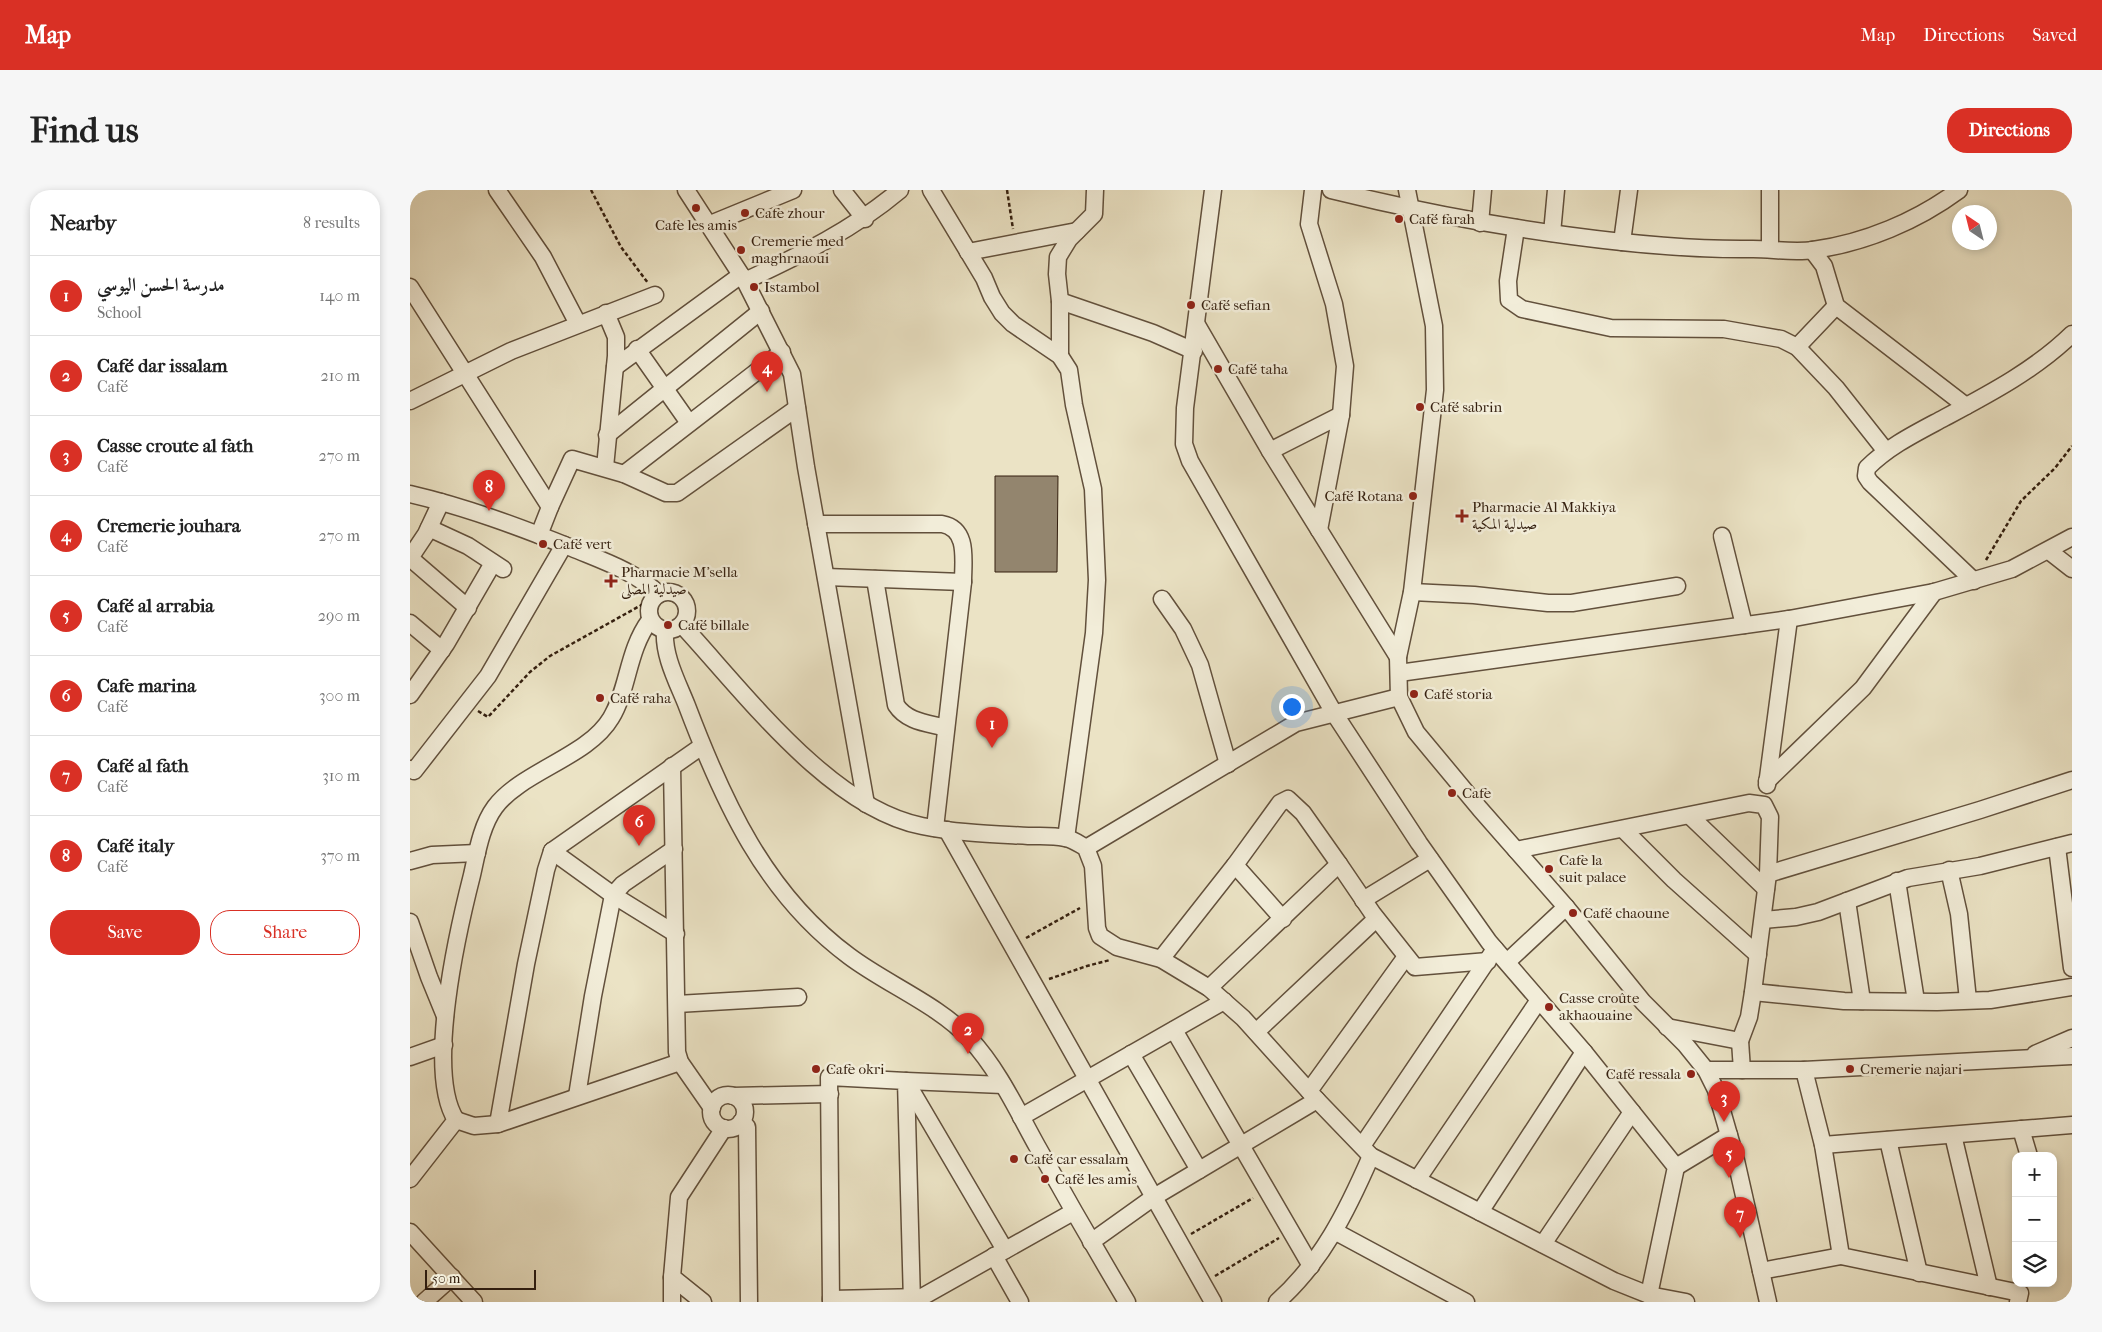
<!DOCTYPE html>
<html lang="en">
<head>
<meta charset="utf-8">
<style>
  body { margin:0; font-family:"IM FELL French Canon",Amiri,serif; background:#f6f6f6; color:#222 }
  .controls { position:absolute; right:15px; bottom:15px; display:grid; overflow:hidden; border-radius:10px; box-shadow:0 2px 8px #0003 }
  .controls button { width:45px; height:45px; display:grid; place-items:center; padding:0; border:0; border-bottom:1px solid #e0e0e0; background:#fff; color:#222; font:25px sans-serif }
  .compass { position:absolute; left:1542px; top:15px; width:45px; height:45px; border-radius:50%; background:#fff; box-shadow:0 2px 8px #0003; rotate:325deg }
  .scale { position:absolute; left:15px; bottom:12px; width:111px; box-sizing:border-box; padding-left:5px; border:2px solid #341f0f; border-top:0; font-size:14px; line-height:18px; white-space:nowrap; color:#341f0f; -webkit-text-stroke:4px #f2edd9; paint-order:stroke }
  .you { position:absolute; left:881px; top:516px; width:18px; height:18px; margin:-12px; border:4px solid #fff; border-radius:50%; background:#1a73e8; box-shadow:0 0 0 8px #1a73e833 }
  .badge { display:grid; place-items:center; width:32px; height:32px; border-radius:50%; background:#d93025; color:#fff; font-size:16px; font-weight:700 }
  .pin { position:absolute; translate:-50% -41px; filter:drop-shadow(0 1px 2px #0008) }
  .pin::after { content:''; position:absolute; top:26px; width:18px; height:15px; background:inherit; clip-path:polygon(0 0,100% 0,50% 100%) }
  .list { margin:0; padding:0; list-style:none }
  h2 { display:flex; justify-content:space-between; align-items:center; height:65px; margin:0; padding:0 20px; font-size:21px }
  h2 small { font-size:16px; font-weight:400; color:#767676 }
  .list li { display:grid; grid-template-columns:32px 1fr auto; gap:15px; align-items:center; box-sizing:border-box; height:80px; padding:0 20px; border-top:1px solid #e0e0e0 }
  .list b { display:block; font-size:19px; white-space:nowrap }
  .list p { margin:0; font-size:16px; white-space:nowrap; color:#767676 }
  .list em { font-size:16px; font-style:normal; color:#767676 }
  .actions { display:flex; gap:10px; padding:15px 20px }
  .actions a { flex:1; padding:11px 0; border:1px solid #d93025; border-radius:20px; text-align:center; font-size:18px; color:#d93025 }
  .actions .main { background:#d93025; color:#fff }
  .icon { flex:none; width:28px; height:28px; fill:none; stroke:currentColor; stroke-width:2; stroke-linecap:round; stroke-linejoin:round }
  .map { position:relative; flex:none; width:1662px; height:1112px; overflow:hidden; border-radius:20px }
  header { display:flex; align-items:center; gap:30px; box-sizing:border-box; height:70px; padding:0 25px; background:#d93025; color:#fff }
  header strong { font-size:24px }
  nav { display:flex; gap:28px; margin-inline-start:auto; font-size:18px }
  .intro { display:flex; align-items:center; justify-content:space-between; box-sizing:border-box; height:120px; padding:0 30px }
  h1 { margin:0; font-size:35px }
  .button { padding:12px 22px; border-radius:20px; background:#d93025; color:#fff; font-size:18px; font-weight:700 }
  main { display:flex; gap:30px; padding:0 30px }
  aside { flex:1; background:#fff; border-radius:20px; box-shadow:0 2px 8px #0003 }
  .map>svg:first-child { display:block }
</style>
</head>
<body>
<header>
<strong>Map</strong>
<nav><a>Map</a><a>Directions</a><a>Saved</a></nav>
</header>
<div class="intro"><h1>Find us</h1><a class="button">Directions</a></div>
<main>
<aside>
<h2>Nearby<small>8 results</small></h2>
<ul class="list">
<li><span class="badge">1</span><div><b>مدرسة الحسن اليوسي</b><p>School</p></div><em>140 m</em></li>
<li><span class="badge">2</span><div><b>Café dar issalam</b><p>Café</p></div><em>210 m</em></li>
<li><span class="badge">3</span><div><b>Casse croute al fath</b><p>Café</p></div><em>270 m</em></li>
<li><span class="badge">4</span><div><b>Cremerie jouhara</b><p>Café</p></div><em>270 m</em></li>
<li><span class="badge">5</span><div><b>Café al arrabia</b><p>Café</p></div><em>290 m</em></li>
<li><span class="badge">6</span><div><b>Cafe marina</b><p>Café</p></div><em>300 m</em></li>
<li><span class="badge">7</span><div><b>Café al fath</b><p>Café</p></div><em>310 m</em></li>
<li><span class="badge">8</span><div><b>Café italy</b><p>Café</p></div><em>370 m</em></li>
</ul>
<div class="actions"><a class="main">Save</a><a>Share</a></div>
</aside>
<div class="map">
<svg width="1662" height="1112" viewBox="0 0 1662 1112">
  <rect width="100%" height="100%" fill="#ebe3c5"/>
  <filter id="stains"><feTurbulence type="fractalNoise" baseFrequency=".004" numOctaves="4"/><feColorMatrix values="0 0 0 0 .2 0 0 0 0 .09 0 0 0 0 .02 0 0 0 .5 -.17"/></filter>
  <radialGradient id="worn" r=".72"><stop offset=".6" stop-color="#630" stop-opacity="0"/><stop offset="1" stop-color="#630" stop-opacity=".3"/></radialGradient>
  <polygon fill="#93856e" stroke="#341f0f" points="585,286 648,286 647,382 585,382"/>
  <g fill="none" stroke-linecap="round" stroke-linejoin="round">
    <g stroke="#62503c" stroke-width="19">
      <g id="minor">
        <polyline points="87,0 133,67 168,134"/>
        <polyline points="276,0 335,91 382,184 396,277 456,614"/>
        <polyline points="432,0 455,29"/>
        <polyline points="521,0 574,88 582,107 592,123 603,134 650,166 659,180 664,215 683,299 687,390 684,443 656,648"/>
        <polyline points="803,0 775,218 774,254 780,271 924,523 1009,653 1079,752 1174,862 1266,977 1239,1105"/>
        <polyline points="903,0 899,34 924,114 935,176 931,225 909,340"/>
        <path d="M921,0C1001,20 1080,35 1162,46C1222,54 1282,60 1343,59C1362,59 1384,63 1403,60C1455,53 1507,31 1549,0"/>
        <polyline points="997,0 1024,136 1025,200 1002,402 988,467 989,507 1006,542 1070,619 1156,717 1233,812 1275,854 1296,880 1306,900 1325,966 1358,1112"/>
        <polyline points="1360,0 1360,59"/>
        <polyline points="1070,33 1073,0"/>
        <polyline points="298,35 383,0"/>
        <polyline points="1106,38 1098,91 1099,110 1112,119 1201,138 1314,139 1371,149 1387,157 1426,198 1475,260"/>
        <polyline points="1142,43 1146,0"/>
        <polyline points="1212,52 1219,0"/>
        <polyline points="1402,60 1414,76 1426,116 1556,216"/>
        <polyline points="558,62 667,41"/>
        <path d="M335,91C392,64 441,41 490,0"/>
        <polyline points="0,97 140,317 129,345"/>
        <polyline points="650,111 743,143 784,161"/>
        <polyline points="787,135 860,261 988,467"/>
        <polyline points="1387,157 1426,116"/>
        <polyline points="227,159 279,233"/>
        <polyline points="650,166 650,111 647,84 648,67 659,49 684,24 685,0"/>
        <polyline points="205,177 331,85"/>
        <polyline points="0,211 101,161 245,105"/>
        <polyline points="197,245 351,121"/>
        <polyline points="860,261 931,225"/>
        <polyline points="195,277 206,166 206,147 196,123"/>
        <polyline points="214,284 372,162"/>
        <path d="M0,304C56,317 109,337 162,358C193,371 224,381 249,404"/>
        <polyline points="140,317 162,269 214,284 256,303 267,303 387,218"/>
        <path d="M406,334H532C559,339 553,370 553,392L525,638"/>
        <polyline points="19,338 58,356 93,379"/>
        <polyline points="1312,346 1334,435"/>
        <polyline points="1639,361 1662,379"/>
        <polyline points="0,368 58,418"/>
        <polyline points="0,368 16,344 31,312"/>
        <polyline points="416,387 553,392"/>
        <path d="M465,389L486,515C497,532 518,533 536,538"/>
        <path d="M1564,391L1460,292L1456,286L1457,278C1479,256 1506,243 1534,228C1579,204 1625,180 1662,144"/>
        <circle cx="258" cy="421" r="19"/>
        <polyline points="1002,402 1064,405 1138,413 1162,413 1267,396"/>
        <polyline points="752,409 773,439 790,475 818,574"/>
        <polyline points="0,433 32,460"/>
        <path d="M272,435C334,502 420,618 512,636C547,643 582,644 618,646C630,646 643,645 655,648C663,649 669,654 676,658L683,676L687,738L690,746L707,757L751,769L799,798L833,828L907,910L961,966L1204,1091L1239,1105L1276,1112"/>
        <path d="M255,440C253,466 268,493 277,516C313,611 355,704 439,766C476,794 529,815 560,849C588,879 607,920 627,956C656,1008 686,1060 717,1112"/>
        <polyline points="989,483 1379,429 1524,402 1602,379 1662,347"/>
        <polyline points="0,505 36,454 83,373"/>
        <polyline points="262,576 267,862 270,872 302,918"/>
        <polyline points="0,579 4,581 78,486 154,355"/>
        <polyline points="1357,591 1453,498 1524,402"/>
        <polyline points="1357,595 1379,429"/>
        <polyline points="1280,626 1356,699"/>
        <polyline points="1213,639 1264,690 1348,765"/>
        <polyline points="537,640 803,1112"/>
        <polyline points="1647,657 1662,778"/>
        <polyline points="676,658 886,533 989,507"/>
        <polyline points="1106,660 1339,613 1354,615 1360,627 1358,684 1343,802 1339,827 1330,851 1257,837"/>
        <polyline points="142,661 203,705 266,744"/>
        <polyline points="0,671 22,665 67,663"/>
        <polyline points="929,674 963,724 1005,777 1078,771"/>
        <polyline points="825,675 873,729"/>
        <polyline points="1539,680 1549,724 1558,810"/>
        <polyline points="1358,684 1570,620 1662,590"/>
        <polyline points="1487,691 1506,811"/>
        <polyline points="953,710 1020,669"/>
        <polyline points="1437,711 1452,811"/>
        <polyline points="1353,730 1386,727 1408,722 1498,688 1570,676 1662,653"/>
        <polyline points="0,732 19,787 35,826"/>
        <polyline points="751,769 825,675 870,613 878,609 893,623 929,674 799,798"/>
        <polyline points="1097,772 1156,717"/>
        <polyline points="1343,802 1434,811 1527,812 1580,810 1662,797"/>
        <polyline points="267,814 388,807"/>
        <polyline points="764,840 901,1076"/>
        <polyline points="846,842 966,729"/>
        <polyline points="1330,851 1332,880"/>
        <polyline points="721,864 789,980"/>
        <polyline points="1625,864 1662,848"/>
        <polyline points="0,867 34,855"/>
        <polyline points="1296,880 1394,880 1662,866"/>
        <polyline points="1394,880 1413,955 1431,1066 1610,1103 1608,1112"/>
        <polyline points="496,891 593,895"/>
        <polyline points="497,893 595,1060"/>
        <polyline points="899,901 995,768"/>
        <circle cx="318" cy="922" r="17"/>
        <polyline points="167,906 183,806 203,705 213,694 264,659"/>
        <polyline points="323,906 420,904"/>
        <polyline points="611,927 814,811"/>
        <polyline points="46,930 64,936 88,934 270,872"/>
        <polyline points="331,932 337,937 339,1112"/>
        <polyline points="88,934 116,774 136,680 142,661 292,556"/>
        <polyline points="1611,939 1619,966"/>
        <polyline points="1543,945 1579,1097"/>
        <polyline points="1478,950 1509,1083"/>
        <polyline points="1413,955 1662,935"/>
        <polyline points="952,956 1085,759"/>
        <polyline points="1266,977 1319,945"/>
        <path d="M0,989L46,930C15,882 48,740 62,685C67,663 71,636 85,617C112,581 178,567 201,528C219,498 217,461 240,430"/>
        <polyline points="1007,990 1129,810"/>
        <polyline points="1070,1022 1174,862"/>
        <polyline points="0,1042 64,1112"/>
        <polyline points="926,1042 1056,1112"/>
        <polyline points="681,1052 744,1007 907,910"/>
        <polyline points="1133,1054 1222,922"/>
        <polyline points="584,1066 610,1112"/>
        <polyline points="1351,1081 1431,1066"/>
        <polyline points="262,1087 262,1112"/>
        <polyline points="421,1109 512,1107 663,1022"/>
        <polyline points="14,1112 42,1087"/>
        <polyline points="293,1112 262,1087 269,1007 314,938"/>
        <polyline points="421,1112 419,887 496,891 502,1112"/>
        <path d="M867,1112C912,1072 937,1021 961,966"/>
      </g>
    </g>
    <g stroke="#341f0f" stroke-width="2.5" stroke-dasharray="4 2.5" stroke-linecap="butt">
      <polyline points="181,0 211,57 238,93"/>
      <polyline points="597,0 603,39"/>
      <polyline points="1576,370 1611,311 1645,278 1662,256"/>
      <polyline points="68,521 78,527 120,482 140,466 235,413"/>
      <polyline points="616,748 670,718"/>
      <polyline points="639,789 677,776 700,770"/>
      <polyline points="781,1044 843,1008"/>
      <polyline points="805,1086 869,1048"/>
    </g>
    <use href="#minor" stroke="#f2edd9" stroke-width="16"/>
  </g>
  <g fill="#8f2418" stroke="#f2edd9" stroke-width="2">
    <circle cx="286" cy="18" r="5"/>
    <circle cx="335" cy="23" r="5"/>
    <circle cx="989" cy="29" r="5"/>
    <circle cx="331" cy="60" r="5"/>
    <circle cx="344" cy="97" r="5"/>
    <circle cx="781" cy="115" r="5"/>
    <circle cx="808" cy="179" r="5"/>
    <circle cx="1010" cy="217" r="5"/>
    <circle cx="1003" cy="306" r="5"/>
    <path d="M1049.5 318.5h5v5h5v5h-5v5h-5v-5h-5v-5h5z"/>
    <circle cx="133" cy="354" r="5"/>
    <path d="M198.5 383.5h5v5h5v5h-5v5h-5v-5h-5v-5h5z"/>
    <circle cx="258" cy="435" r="5"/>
    <circle cx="1004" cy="504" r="5"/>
    <circle cx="190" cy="508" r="5"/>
    <circle cx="1042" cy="603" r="5"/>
    <circle cx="1139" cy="679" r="5"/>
    <circle cx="1163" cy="723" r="5"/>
    <circle cx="1139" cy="817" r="5"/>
    <circle cx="406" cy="879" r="5"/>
    <circle cx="1440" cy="879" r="5"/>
    <circle cx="1281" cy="884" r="5"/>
    <circle cx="604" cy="969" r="5"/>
    <circle cx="635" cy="989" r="5"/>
  </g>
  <g text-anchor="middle" stroke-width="5" stroke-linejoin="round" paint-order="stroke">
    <g font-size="15" fill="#341f0f" stroke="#f2edd9" text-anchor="start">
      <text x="345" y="28">Cafe zhour</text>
      <text x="999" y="34">Café farah</text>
      <text x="286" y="40" text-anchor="middle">Cafe les amis</text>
      <text x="341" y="56">Cremerie med<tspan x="341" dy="17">maghrnaoui</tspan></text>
      <text x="354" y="102">Istambol</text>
      <text x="791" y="120">Café sefian</text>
      <text x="818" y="184">Café taha</text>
      <text x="1020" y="222">Café sabrin</text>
      <text x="993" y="311" text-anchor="end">Café Rotana</text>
      <text x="1062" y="322">Pharmacie Al Makkiya<tspan x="1062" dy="17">صيدلية المكية</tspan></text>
      <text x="143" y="359">Café vert</text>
      <text x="211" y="387">Pharmacie M'sella<tspan x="211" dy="17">صيدلية المصلى</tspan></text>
      <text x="268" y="440">Café billale</text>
      <text x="1014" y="509">Café storia</text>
      <text x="200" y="513">Café raha</text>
      <text x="1052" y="608">Cafe</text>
      <text x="1149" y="675">Cafe la<tspan x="1149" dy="17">suit palace</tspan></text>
      <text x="1173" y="728">Café chaoune</text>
      <text x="1149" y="813">Casse croûte<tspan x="1149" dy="17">akhaouaine</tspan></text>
      <text x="416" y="884">Cafe okri</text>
      <text x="1450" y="884">Cremerie najari</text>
      <text x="1271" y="889" text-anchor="end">Café ressala</text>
      <text x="614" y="974">Café car essalam</text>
      <text x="645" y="994">Café les amis</text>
    </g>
  </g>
  <rect width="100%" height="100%" filter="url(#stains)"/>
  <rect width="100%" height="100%" fill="url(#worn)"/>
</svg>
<div class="controls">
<button>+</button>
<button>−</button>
<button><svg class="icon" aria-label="layers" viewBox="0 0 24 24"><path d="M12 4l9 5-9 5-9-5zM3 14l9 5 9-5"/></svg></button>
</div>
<svg class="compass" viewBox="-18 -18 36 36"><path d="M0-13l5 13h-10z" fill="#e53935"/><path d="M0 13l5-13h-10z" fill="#767676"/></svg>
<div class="scale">50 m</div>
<div class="you"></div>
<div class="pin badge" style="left:582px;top:558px">1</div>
<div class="pin badge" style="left:558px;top:864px">2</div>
<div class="pin badge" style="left:1314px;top:932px">3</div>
<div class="pin badge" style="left:357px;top:202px">4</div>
<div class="pin badge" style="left:1319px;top:988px">5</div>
<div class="pin badge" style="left:229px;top:656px">6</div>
<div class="pin badge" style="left:1330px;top:1048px">7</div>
<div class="pin badge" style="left:79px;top:321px">8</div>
</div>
</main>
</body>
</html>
